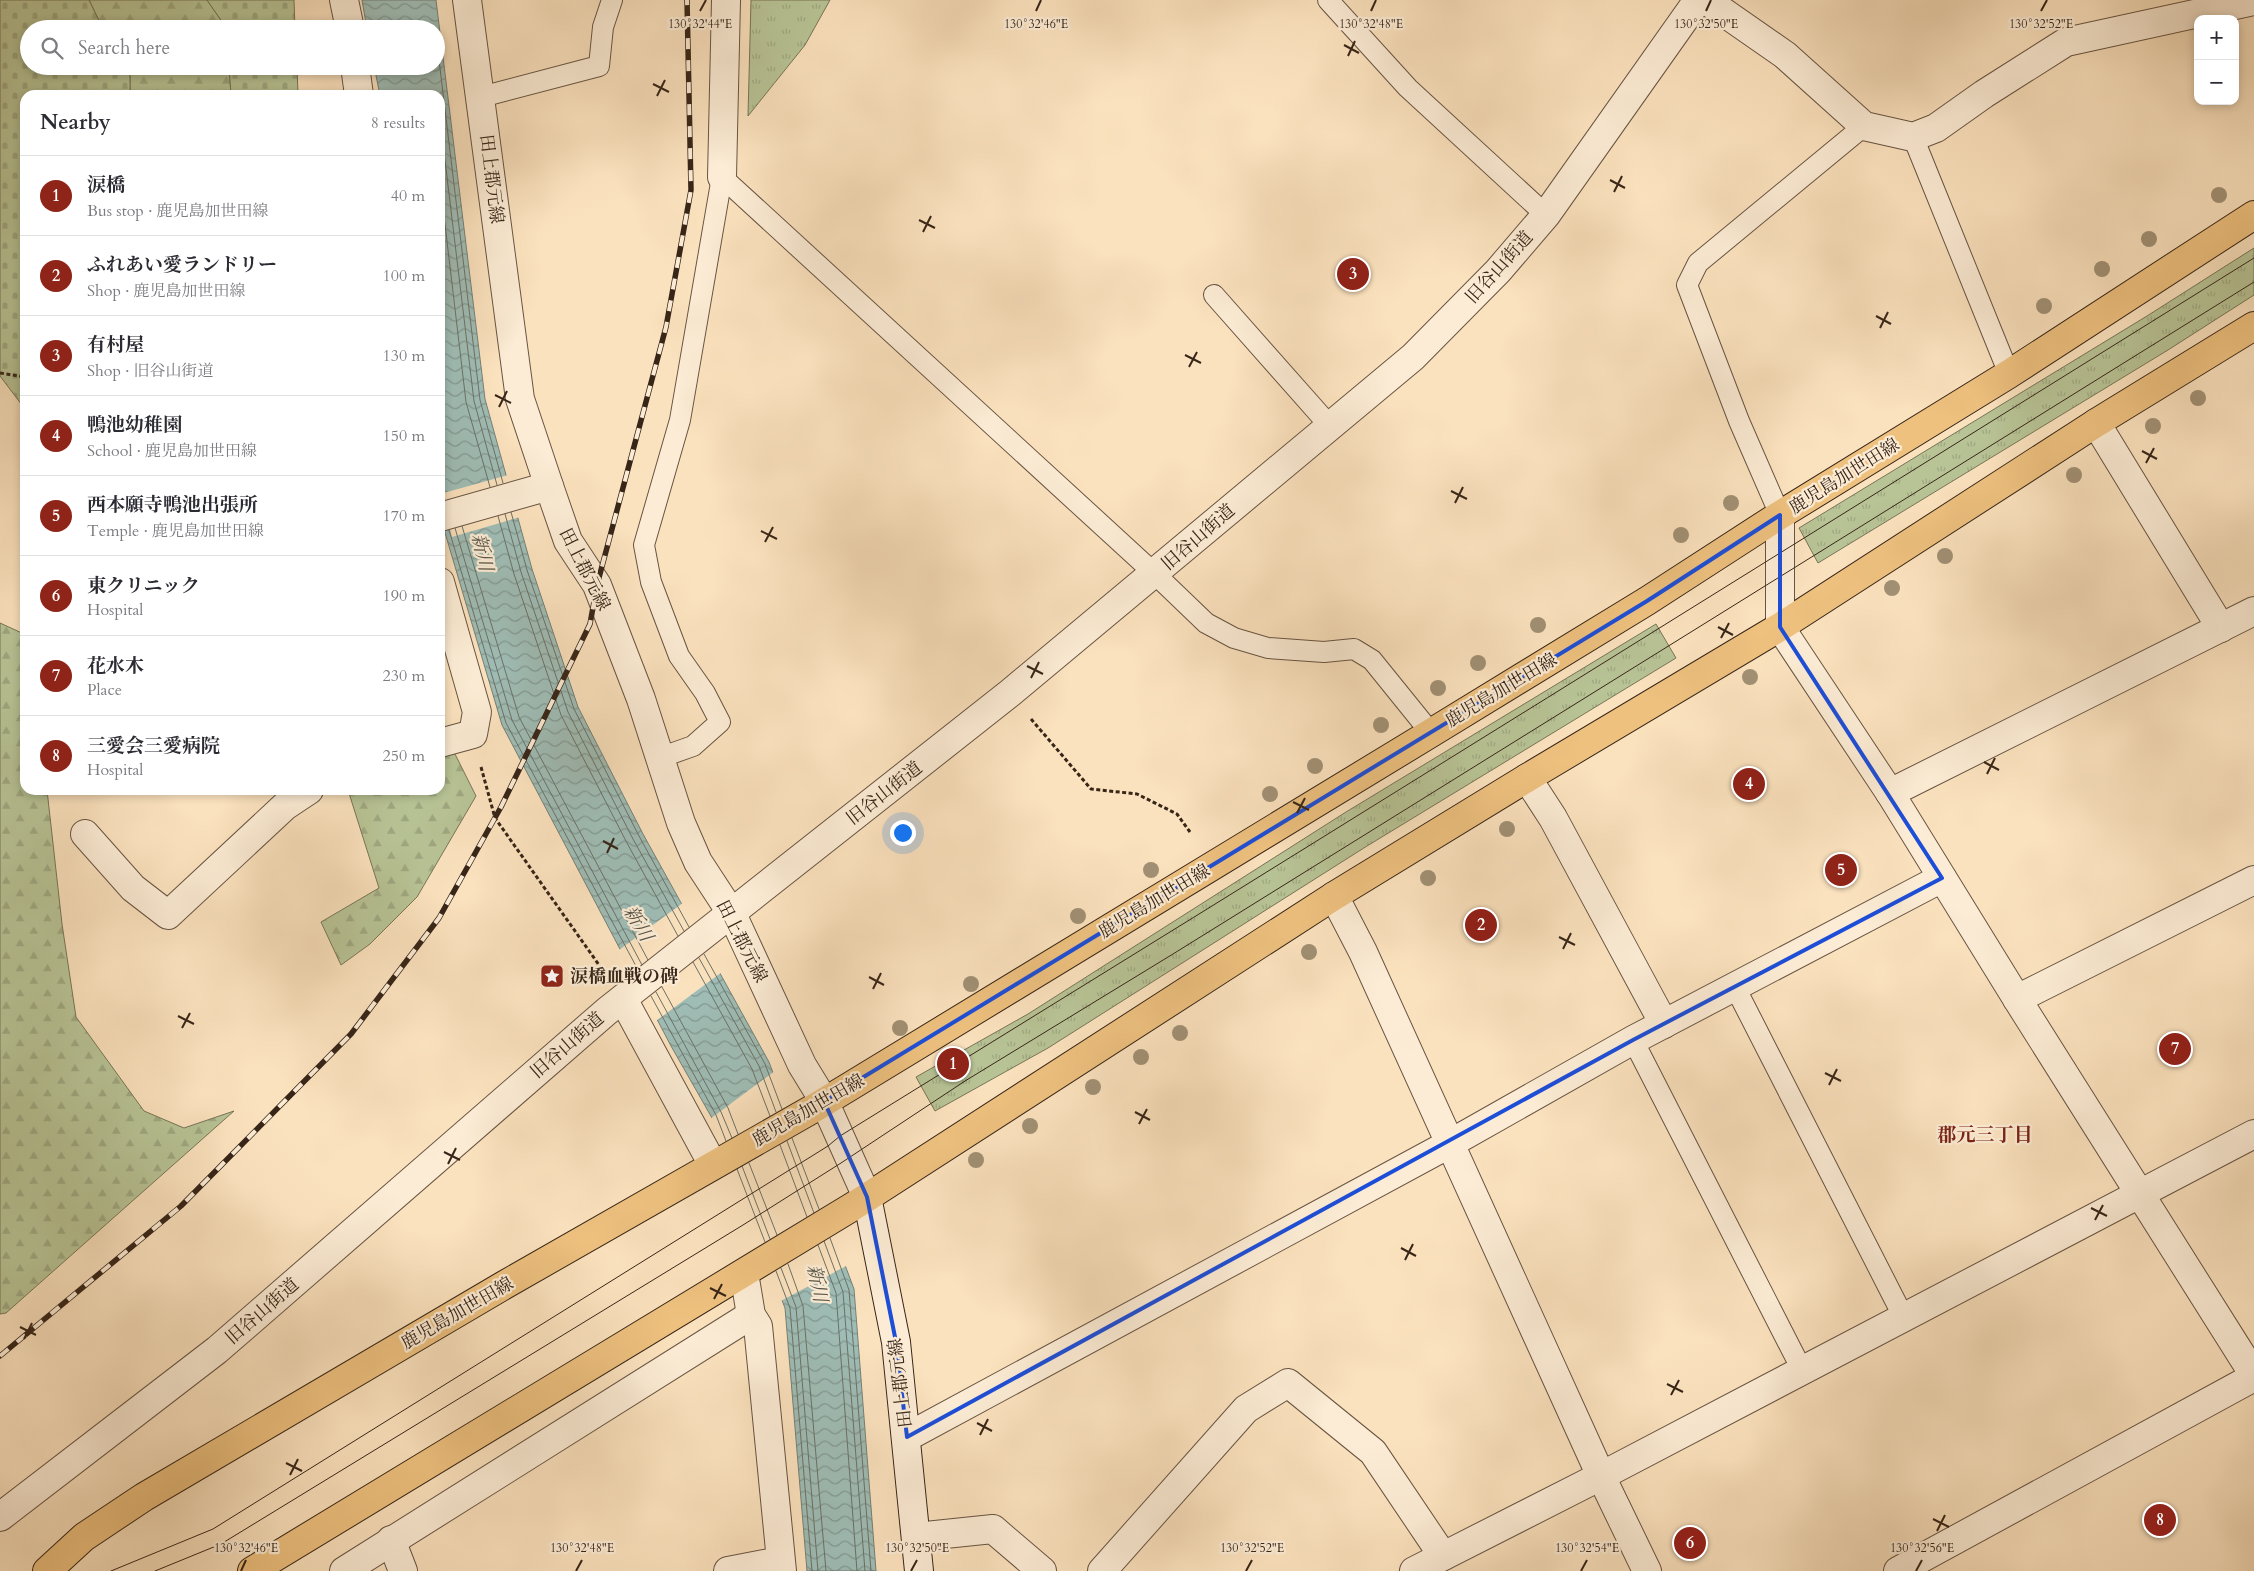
<!DOCTYPE html>
<html lang="en">
<head>
<meta charset="utf-8">
<style>
  body { margin:0; font-family:Cardo,"Noto Serif JP",serif; background:#f2f2f3; color:#2b2b33 }
  .controls { position:absolute; right:15px; top:15px; display:grid; overflow:hidden; border-radius:10px; box-shadow:0 2px 8px #0003 }
  .controls button { width:45px; height:45px; display:grid; place-items:center; padding:0; border:0; border-bottom:1px solid #e1e1e2; background:#fff; color:#2b2b33; font:25px sans-serif }
  .you { position:absolute; left:902px; top:832px; width:18px; height:18px; margin:-12px; border:4px solid #fff; border-radius:50%; background:#1a73e8; box-shadow:0 0 0 8px #1a73e833 }
  .badge { display:grid; place-items:center; width:32px; height:32px; border-radius:50%; background:#8f2418; color:#fff; font-size:16px; font-weight:700 }
  .pin { position:absolute; translate:-50% -50%; border:2px solid #fff; box-shadow:0 1px 5px #0006 }
  .list { margin:0; padding:0; list-style:none }
  h2 { display:flex; justify-content:space-between; align-items:center; height:65px; margin:0; padding:0 20px; font-size:21px }
  h2 small { font-size:16px; font-weight:400; color:#7c7c81 }
  .list li { display:grid; grid-template-columns:32px 1fr auto; gap:15px; align-items:center; box-sizing:border-box; height:80px; padding:0 20px; border-top:1px solid #e1e1e2 }
  .list b { display:block; font-size:19px; white-space:nowrap }
  .list p { margin:0; font-size:16px; white-space:nowrap; color:#7c7c81 }
  .list em { font-size:16px; font-style:normal; color:#7c7c81 }
  .icon { flex:none; width:28px; height:28px; fill:none; stroke:currentColor; stroke-width:2; stroke-linecap:round; stroke-linejoin:round }
  .map { position:relative; flex:none; width:2254px; height:1571px; overflow:hidden }
  .search { position:absolute; background:#fff; box-shadow:0 2px 8px #0003; left:20px; top:20px; width:425px; height:55px; display:flex; align-items:center; gap:12px; box-sizing:border-box; padding:0 18px; border-radius:28px; color:#7c7c81; font-size:19px }
  .panel { position:absolute; background:#fff; box-shadow:0 2px 8px #0003; left:20px; top:90px; width:425px; height:705px; border-radius:15px }
  .map>svg:first-child { display:block }
</style>
</head>
<body>
<div class="map">
<svg width="2254" height="1571" viewBox="0 0 2254 1571">
  <defs>
    <pattern id="grass-tufts" width="24" height="20" patternUnits="userSpaceOnUse" patternTransform="scale(1.25)"><rect width="24" height="20" fill="#b8c496"/><path d="M3 7l-1-3M5 7V3M7 7l1-3M15 17l-1-3M17 17v-4M19 17l1-3" fill="none" stroke="#9fa881"/></pattern>
    <pattern id="forest-firs" width="22" height="20" patternUnits="userSpaceOnUse" patternTransform="scale(1.25)"><rect width="22" height="20" fill="#b8c496"/><path d="M5 1l3.5 6h-7zM16 11l3.5 6h-7z" fill="#9fa881"/></pattern>
    <pattern id="cemetery-stones" width="16" height="16" patternUnits="userSpaceOnUse" patternTransform="scale(1.25)"><rect width="16" height="16" fill="#b8c496"/><path d="M2 7V4a2 2 0 0 1 4 0v3zM10 15v-3a2 2 0 0 1 4 0v3z" fill="#9fa881"/></pattern>
    <pattern id="water-waves" width="16" height="10" patternUnits="userSpaceOnUse" patternTransform="scale(1.25)"><rect width="16" height="10" fill="#9fbdb6"/><path d="M0 5q4-4 8 0t8 0" fill="none" stroke="#829993"/></pattern>
  </defs>
  <rect width="100%" height="100%" fill="#fbe2be"/>
  <filter id="stains"><feTurbulence type="fractalNoise" baseFrequency=".004" numOctaves="4"/><feColorMatrix values="0 0 0 0 .2 0 0 0 0 .09 0 0 0 0 .02 0 0 0 .5 -.17"/></filter>
  <radialGradient id="worn" r=".72"><stop offset=".6" stop-color="#630" stop-opacity="0"/><stop offset="1" stop-color="#630" stop-opacity=".3"/></radialGradient>
  <g fill="url(#grass-tufts)" stroke="#787457">
    <polygon points="751,0 830,0 805,45 748,116"/>
    <polygon points="2254,248 2254,295 2168,350 1818,563 1799,528 2147,316"/>
    <polygon points="1656,624 1676,658 1367,846 1048,1048 935,1111 916,1077 1028,1014 1346,812"/>
  </g>
  <g fill="url(#forest-firs)" stroke="#787457">
    <polygon points="89,0 207,0 227,29 103,29"/>
    <polygon points="124,66 229,66 231,95 130,95 130,76"/>
    <polygon points="0,623 24,634 25,790 47,790 62,924 76,1017 144,1111 184,1128 234,1111 6,1313 0,1314"/>
    <polygon points="453,750 476,796 417,897 370,944 341,965 321,922 379,888 348,790 440,790 440,754"/>
  </g>
  <g fill="url(#cemetery-stones)" stroke="#787457">
    <polygon points="0,0 89,0 103,29 29,29 29,66 124,66 130,76 130,95 25,95 25,409 0,376"/>
    <polygon points="207,0 294,0 295,29 227,29"/>
    <polygon points="229,66 297,66 298,95 231,95"/>
  </g>
  <polygon fill="url(#water-waves)" stroke="#758077" points="362,0 436,0 485,399 532,569 578,707 643,834 769,1062 854,1289 876,1571 807,1571 785,1308 712,1118 671,1046 502,725 440,516 440,95 380,95 374,66 436,66 436,29 367,29"/>
  <g fill="#fbe2be">
    <polygon points="508,475 520,517 452,537 440,494"/>
    <polygon points="684,902 722,972 656,1021 619,950"/>
    <polygon points="775,1071 848,1265 779,1302 710,1119"/>
  </g>
  <g fill="none" stroke-linecap="round" stroke-linejoin="round">
    <g stroke="#6b7167" stroke-width="1">
      <polyline points="436,35 480,400 503,483"/>
      <polyline points="440,119 474,401 497,485"/>
      <polyline points="440,182 466,402 490,487"/>
      <polyline points="511,512 527,570 574,709 639,836 689,927"/>
      <polyline points="505,514 521,572 568,712 633,839 684,931"/>
      <polyline points="498,516 514,574 561,715 627,843 678,936"/>
      <polyline points="462,526 519,717 648,960"/>
      <polyline points="455,528 512,720 642,965"/>
      <polyline points="449,530 506,723 637,968"/>
      <polyline points="704,954 765,1064 782,1109"/>
      <polyline points="699,958 759,1066 776,1112"/>
      <polyline points="693,962 752,1069 770,1116"/>
      <polyline points="662,987 728,1108 738,1134"/>
      <polyline points="656,992 721,1112 732,1138"/>
      <polyline points="651,996 716,1115 726,1141"/>
      <polyline points="792,1138 819,1209"/>
      <polyline points="787,1141 814,1213"/>
      <polyline points="780,1145 807,1217"/>
      <polyline points="749,1163 777,1235"/>
      <polyline points="742,1166 770,1239"/>
      <polyline points="737,1169 765,1242"/>
      <polyline points="830,1238 849,1290 871,1571"/>
      <polyline points="824,1241 843,1292 865,1571"/>
      <polyline points="818,1245 836,1293 857,1571"/>
      <polyline points="788,1264 803,1306 826,1571"/>
      <polyline points="781,1268 796,1307 818,1571"/>
      <polyline points="776,1271 790,1308 812,1571"/>
    </g>
    <g stroke="#685442" stroke-width="22">
      <g id="lane">
        <polyline points="1328,0 1408,88 1546,215"/>
        <polyline points="481,97 599,66 603,27 612,0"/>
        <polyline points="1913,137 2009,374"/>
        <polyline points="722,177 1155,574 1206,623 1234,638 1268,648 1324,652 1354,649 1372,660 1431,733"/>
        <polyline points="1214,295 1329,425"/>
        <polyline points="1780,515 1739,421 1687,285 1698,263 1864,126"/>
        <polyline points="659,758 693,746 720,722 705,693 679,656 651,582 644,545 680,420 722,177"/>
        <polyline points="1735,987 1903,1316"/>
        <polyline points="1633,1040 1802,1370"/>
      </g>
    </g>
    <g stroke="#685442" stroke-width="30">
      <g id="street">
        <polyline points="344,0 350,29"/>
        <polyline points="467,0 520,399 549,486 568,541 597,585 641,699 681,823 698,862 732,914 802,1065 824,1101 867,1197"/>
        <polyline points="1706,0 1785,55 1864,126 1913,137 1936,128 1984,94 2066,42 2254,1"/>
        <polyline points="355,66 359,95"/>
        <polyline points="722,177 726,0"/>
        <polyline points="2096,423 2221,628"/>
        <polyline points="1780,515 1780,627 1890,793 2017,999 2254,1375"/>
        <polyline points="440,517 549,486"/>
        <polyline points="440,582 477,712 473,734 440,743"/>
        <polyline points="1527,778 1553,818 1664,1024"/>
        <polyline points="1890,793 2254,611"/>
        <polyline points="85,834 133,888 168,915 285,806 309,790"/>
        <polyline points="1334,896 1363,952 1601,1476 1647,1571"/>
        <polyline points="623,999 713,1165"/>
        <polyline points="2017,999 2254,880"/>
        <polyline points="744,1273 751,1315 758,1326 782,1571"/>
        <polyline points="907,1437 1451,1143 1633,1040 1942,878"/>
        <polyline points="0,1517 217,1350 607,1011 1010,693 1413,357 1498,271 1546,215 1698,0"/>
        <polyline points="916,1537 993,1529 1042,1571"/>
        <polyline points="391,1540 403,1571"/>
        <polyline points="344,1571 751,1315"/>
        <polyline points="728,1571 780,1561"/>
        <polyline points="1102,1571 1246,1409 1288,1383 1373,1452 1443,1556"/>
        <polyline points="1414,1571 1601,1476 2254,1134"/>
        <polyline points="1898,1571 2254,1377"/>
      </g>
    </g>
    <g stroke="#372518" stroke-width="30">
      <polyline id="secondary" points="867,1197 896,1342 919,1571"/>
    </g>
    <g stroke="#372518" stroke-width="30">
      <g id="primary">
        <polyline points="47,1571 84,1537 144,1497 506,1284 816,1107 1431,733 1647,601 1780,515 2009,374 2254,215"/>
        <polyline points="252,1571 852,1207 1334,896 1527,778 1780,627 2096,423 2254,326"/>
      </g>
    </g>
    <g stroke="#372518" stroke-width="3" stroke-dasharray="4 2.5" stroke-linecap="butt">
      <polyline points="0,373 25,377"/>
      <polyline points="1031,719 1091,789 1137,794 1177,814 1190,832"/>
      <polyline points="481,767 495,818 604,972"/>
    </g>
    <use href="#lane" stroke="#fcecd5" stroke-width="20"/>
    <use href="#street" stroke="#fcecd5" stroke-width="28"/>
    <use href="#secondary" stroke="#fcecd5" stroke-width="28"/>
    <use href="#primary" stroke="#eec17f" stroke-width="28"/>
    <g stroke="#372518" stroke-width="1">
      <path d="M111,1571L213,1529L828,1146L840,1136C1312,845 1783,551 2254,258"/>
      <polyline points="155,1571 221,1544 743,1225 841,1163 965,1081 1173,954 2254,282"/>
    </g>
    <g stroke="#372518" stroke-width="5.5">
      <polyline id="rail" points="0,1356 181,1206 351,1034 439,918 501,807 590,624 597,585 666,327 691,190 687,0"/>
    </g>
    <use href="#rail" stroke="#fcecd5" stroke-width="4" stroke-dasharray="11" stroke-linecap="butt"/>
  </g>
  <g fill="#a19074">
    <circle cx="2219" cy="195" r="8"/>
    <circle cx="2149" cy="239" r="8"/>
    <circle cx="2102" cy="269" r="8"/>
    <circle cx="2044" cy="306" r="8"/>
    <circle cx="2198" cy="398" r="8"/>
    <circle cx="2153" cy="426" r="8"/>
    <circle cx="2074" cy="475" r="8"/>
    <circle cx="1731" cy="503" r="8"/>
    <circle cx="1681" cy="535" r="8"/>
    <circle cx="1945" cy="556" r="8"/>
    <circle cx="1892" cy="588" r="8"/>
    <circle cx="1538" cy="625" r="8"/>
    <circle cx="1478" cy="663" r="8"/>
    <circle cx="1750" cy="677" r="8"/>
    <circle cx="1438" cy="688" r="8"/>
    <circle cx="1381" cy="725" r="8"/>
    <circle cx="1315" cy="766" r="8"/>
    <circle cx="1270" cy="794" r="8"/>
    <circle cx="1507" cy="829" r="8"/>
    <circle cx="1151" cy="870" r="8"/>
    <circle cx="1428" cy="878" r="8"/>
    <circle cx="1078" cy="916" r="8"/>
    <circle cx="1309" cy="952" r="8"/>
    <circle cx="971" cy="984" r="8"/>
    <circle cx="900" cy="1028" r="8"/>
    <circle cx="1180" cy="1033" r="8"/>
    <circle cx="1141" cy="1057" r="8"/>
    <circle cx="1093" cy="1087" r="8"/>
    <circle cx="1030" cy="1126" r="8"/>
    <circle cx="976" cy="1160" r="8"/>
  </g>
  <path fill="none" stroke="#1d4ed8" stroke-width="4" stroke-linejoin="round" d="M1780,515V627L1942,878L1633,1040L907,1437L896,1342L867,1197L824,1101L1647,601Z"/>
  <path fill="none" stroke="#372518" stroke-width="2" d="M700,11L706,0M1036,11L1041,0M1371,11L1376,0M1706,11L1711,0M2041,11L2047,0M1344,45L1359,53M1348,56L1355,41M653,84L669,92M657,96L665,80M1610,180L1625,188M1614,192L1622,176M919,220L935,228M923,232L931,216M1876,316L1891,324M1880,328L1888,312M1185,355L1201,363M1189,367L1197,352M495,395L511,403M499,407L507,391M2142,451L2157,459M2146,463L2154,448M1451,491L1467,499M1455,503L1463,487M761,531L777,539M765,542L773,527M1718,627L1733,635M1721,638L1729,623M1027,666L1043,674M1031,678L1039,662M1984,762L1999,770M1987,774L1995,758M1293,802L1309,810M1297,813L1305,798M603,841L618,849M607,853L614,838M1559,937L1575,945M1563,949L1571,933M869,977L884,985M873,989L881,973M178,1016L194,1024M182,1028L190,1013M1825,1073L1841,1081M1829,1085L1837,1069M1135,1112L1150,1120M1139,1124L1147,1109M444,1152L460,1160M448,1164L456,1148M2091,1208L2107,1216M2095,1220L2103,1205M1401,1248L1416,1256M1405,1260L1413,1244M710,1288L726,1296M714,1299L722,1284M20,1327L36,1335M24,1339L32,1323M1667,1384L1683,1392M1671,1395L1679,1380M977,1423L992,1431M980,1435L988,1419M286,1463L302,1471M290,1475L298,1459M1933,1519L1949,1527M1937,1531L1945,1515M241,1571L246,1560M576,1571L582,1560M911,1571L917,1560M1246,1571L1252,1560M1581,1571L1587,1560M1916,1571L1922,1560"/>
  <defs>
    <g id="sight-square" transform="scale(1.25)"><rect x="-9" y="-9" width="18" height="18" rx="4" fill="#8f2418" stroke="#fcecd5"/><path d="M0-6L1.8-2.2L6-1.7L2.9 1.2L3.7 5.4L0 3.3L-3.7 5.4L-2.9 1.2L-6-1.7L-1.8-2.2Z" fill="#fff"/></g>
  </defs>
  <g fill-rule="evenodd">
    <use href="#sight-square" x="552" y="976"/>
  </g>
  <g text-anchor="middle" stroke-width="4.5" stroke-linejoin="round" paint-order="stroke">
    <g font-size="18" fill="#372518" stroke="#fcecd5">
      <text transform="translate(492 179) rotate(83)" y="6">田上郡元線</text>
      <text transform="translate(1499 267) rotate(-48)" y="6">旧谷山街道</text>
      <text transform="translate(1844 476) rotate(-32)" y="6">鹿児島加世田線</text>
      <text transform="translate(1198 537) rotate(-41)" y="6">旧谷山街道</text>
      <text transform="translate(585 569) rotate(63)" y="6">田上郡元線</text>
      <text transform="translate(1501 690) rotate(-31)" y="6">鹿児島加世田線</text>
      <text transform="translate(884 793) rotate(-38)" y="6">旧谷山街道</text>
      <text transform="translate(1154 901) rotate(-31)" y="6">鹿児島加世田線</text>
      <text transform="translate(742 941) rotate(63)" y="6">田上郡元線</text>
      <text transform="translate(567 1045) rotate(-41)" y="6">旧谷山街道</text>
      <text transform="translate(808 1110) rotate(-30)" y="6">鹿児島加世田線</text>
      <text transform="translate(262 1311) rotate(-41)" y="6">旧谷山街道</text>
      <text transform="translate(457 1313) rotate(-30)" y="6">鹿児島加世田線</text>
      <text transform="translate(900 1383) rotate(-97)" y="6">田上郡元線</text>
    </g>
    <g font-size="18" font-weight="bold" fill="#372518" stroke="#fcecd5" text-anchor="start">
      <text x="570" y="982">涙橋血戦の碑</text>
    </g>
    <g font-size="19" font-style="italic" fill="#565347" stroke="#fcecd5">
      <text transform="translate(483 552) rotate(77)" y="7">新川</text>
      <text transform="translate(639 923) rotate(59)" y="7">新川</text>
      <text transform="translate(818 1283) rotate(79)" y="7">新川</text>
    </g>
    <g font-size="19" font-weight="bold" fill="#7a1f14" stroke="#fcecd5">
      <text x="1985" y="1141">郡元三丁目</text>
    </g>
  </g>
  <g font-size="12" text-anchor="middle" fill="#372518" stroke="#fcecd5" stroke-width="4.5" stroke-linejoin="round" paint-order="stroke">
    <text x="700" y="28">130°32'44"E</text>
    <text x="1036" y="28">130°32'46"E</text>
    <text x="1371" y="28">130°32'48"E</text>
    <text x="1706" y="28">130°32'50"E</text>
    <text x="2041" y="28">130°32'52"E</text>
    <text x="246" y="1552">130°32'46"E</text>
    <text x="582" y="1552">130°32'48"E</text>
    <text x="917" y="1552">130°32'50"E</text>
    <text x="1252" y="1552">130°32'52"E</text>
    <text x="1587" y="1552">130°32'54"E</text>
    <text x="1922" y="1552">130°32'56"E</text>
  </g>
  <rect width="100%" height="100%" filter="url(#stains)"/>
  <rect width="100%" height="100%" fill="url(#worn)"/>
</svg>
<div class="controls">
<button>+</button>
<button>−</button>
</div>
<div class="you"></div>
<div class="pin badge" style="left:953px;top:1064px">1</div>
<div class="pin badge" style="left:1481px;top:925px">2</div>
<div class="pin badge" style="left:1353px;top:274px">3</div>
<div class="pin badge" style="left:1749px;top:784px">4</div>
<div class="pin badge" style="left:1841px;top:870px">5</div>
<div class="pin badge" style="left:1690px;top:1543px">6</div>
<div class="pin badge" style="left:2175px;top:1049px">7</div>
<div class="pin badge" style="left:2160px;top:1520px">8</div>
<div class="search"><svg class="icon" aria-label="search" viewBox="0 0 24 24"><circle cx="10" cy="10" r="6"/><path d="M15 15l6 6"/></svg>Search here</div>
<section class="panel">
<h2>Nearby<small>8 results</small></h2>
<ul class="list">
<li><span class="badge">1</span><div><b>涙橋</b><p>Bus stop · 鹿児島加世田線</p></div><em>40 m</em></li>
<li><span class="badge">2</span><div><b>ふれあい愛ランドリー</b><p>Shop · 鹿児島加世田線</p></div><em>100 m</em></li>
<li><span class="badge">3</span><div><b>有村屋</b><p>Shop · 旧谷山街道</p></div><em>130 m</em></li>
<li><span class="badge">4</span><div><b>鴨池幼稚園</b><p>School · 鹿児島加世田線</p></div><em>150 m</em></li>
<li><span class="badge">5</span><div><b>西本願寺鴨池出張所</b><p>Temple · 鹿児島加世田線</p></div><em>170 m</em></li>
<li><span class="badge">6</span><div><b>東クリニック</b><p>Hospital</p></div><em>190 m</em></li>
<li><span class="badge">7</span><div><b>花水木</b><p>Place</p></div><em>230 m</em></li>
<li><span class="badge">8</span><div><b>三愛会三愛病院</b><p>Hospital</p></div><em>250 m</em></li>
</ul>
</section>
</div>
</body>
</html>
